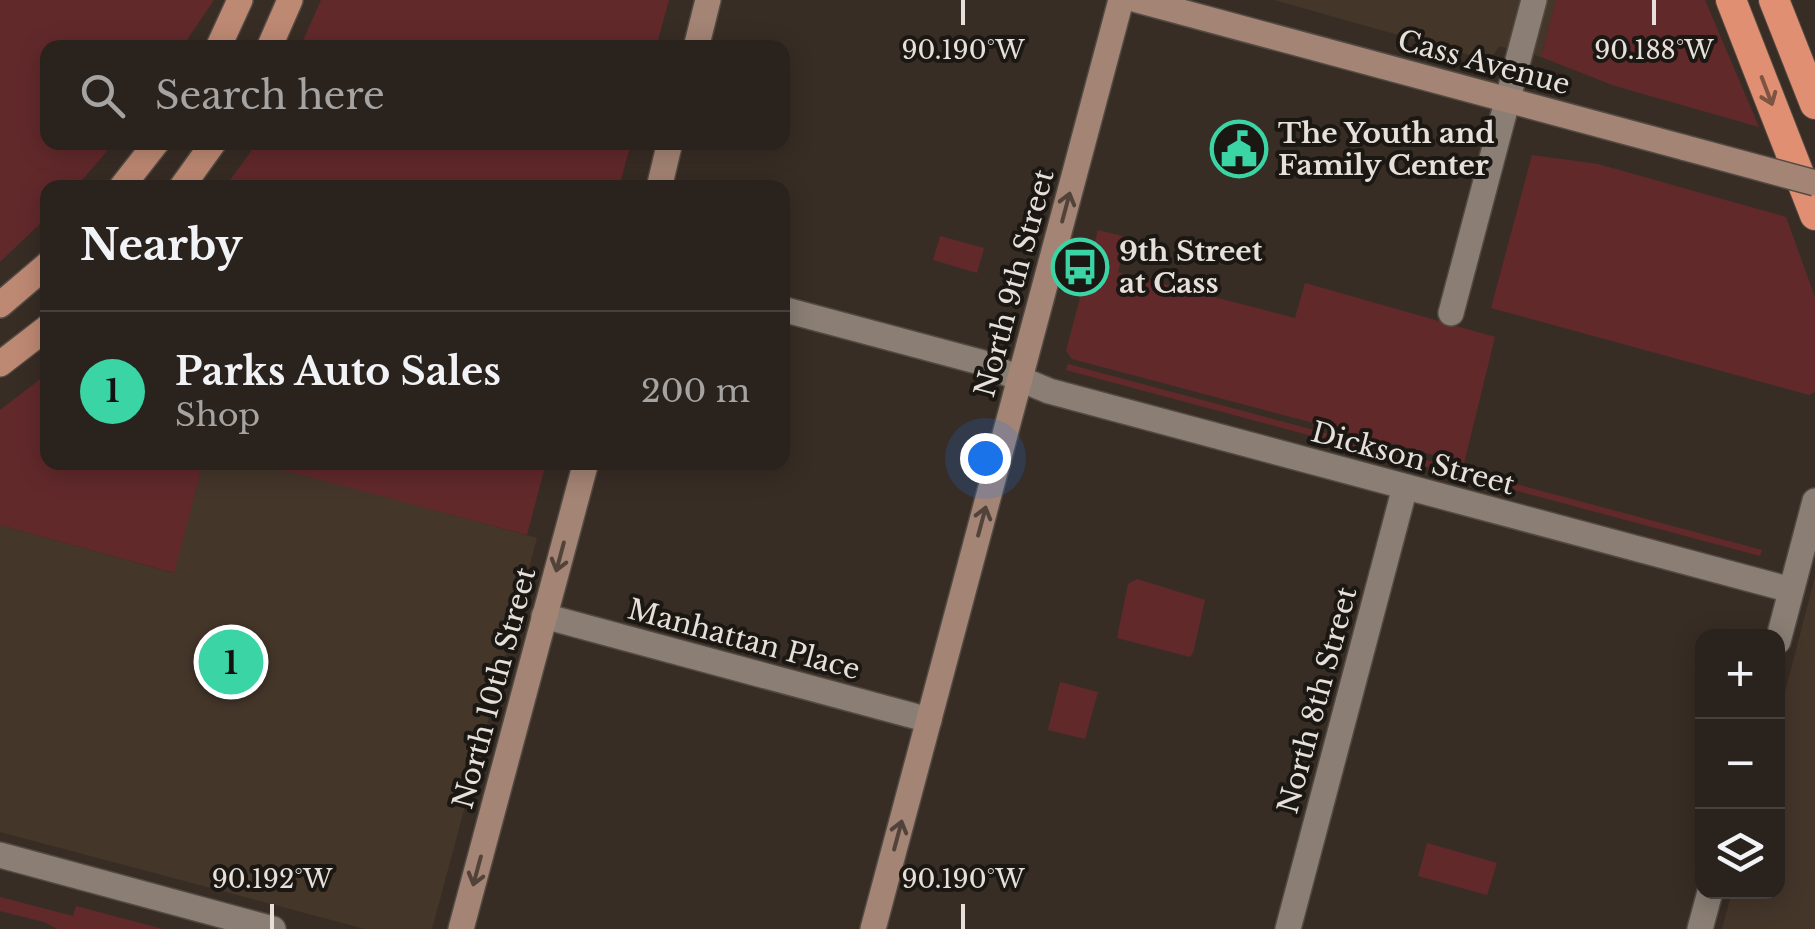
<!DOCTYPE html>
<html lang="en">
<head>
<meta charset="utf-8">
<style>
  body { margin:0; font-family:"Libre Baskerville",serif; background:#322a25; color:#f1f3f6 }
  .controls { position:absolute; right:30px; bottom:30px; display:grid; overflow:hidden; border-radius:20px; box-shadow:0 5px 25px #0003 }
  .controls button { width:90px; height:90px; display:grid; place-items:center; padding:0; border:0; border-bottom:2px solid #463f3b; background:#2a221c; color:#f1f3f6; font:50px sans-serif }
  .you { position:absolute; left:985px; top:458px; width:35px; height:35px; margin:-25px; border:8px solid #fff; border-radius:50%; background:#1a73e8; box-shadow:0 0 0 15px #1a73e833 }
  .badge { display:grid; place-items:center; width:65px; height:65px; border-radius:50%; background:#3ad4a5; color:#111; font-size:32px; font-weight:700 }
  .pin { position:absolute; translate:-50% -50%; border:5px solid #fff; box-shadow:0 2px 10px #0006 }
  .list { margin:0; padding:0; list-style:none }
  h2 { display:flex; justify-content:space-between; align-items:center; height:130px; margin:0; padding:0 40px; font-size:42px }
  h2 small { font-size:32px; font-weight:400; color:#a5a4a3 }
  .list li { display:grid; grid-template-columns:65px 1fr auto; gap:30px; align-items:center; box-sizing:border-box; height:160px; padding:0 40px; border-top:2px solid #463f3b }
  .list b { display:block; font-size:38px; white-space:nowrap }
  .list p { margin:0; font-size:32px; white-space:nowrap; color:#a5a4a3 }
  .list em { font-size:32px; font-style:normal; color:#a5a4a3 }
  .icon { flex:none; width:55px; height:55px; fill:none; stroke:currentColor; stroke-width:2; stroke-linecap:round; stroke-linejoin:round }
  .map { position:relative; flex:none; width:1815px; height:929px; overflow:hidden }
  .search { position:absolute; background:#2a221c; box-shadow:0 5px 25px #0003; left:40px; top:40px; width:750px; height:110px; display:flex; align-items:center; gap:25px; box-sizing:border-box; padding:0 35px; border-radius:20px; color:#a5a4a3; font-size:38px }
  .panel { position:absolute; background:#2a221c; box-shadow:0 5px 25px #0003; left:40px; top:180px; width:750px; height:290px; border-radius:20px }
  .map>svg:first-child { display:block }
</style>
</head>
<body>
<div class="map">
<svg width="1815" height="929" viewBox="0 0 1815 929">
  <rect width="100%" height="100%" fill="#382d25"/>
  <g fill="#45362a">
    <polygon points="1274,0 1556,0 1541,57 1499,46 1494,54 1480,58"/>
    <polygon points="257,462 537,538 432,929 365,929 0,832 0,525 173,573 203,463"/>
    <polygon points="1815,577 1815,929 1722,929 1732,892 1778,892 1778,719"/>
  </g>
  <g fill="#62292b">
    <polygon points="0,0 214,0 182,47 48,48 48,142 114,143 76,187 48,188 47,217 0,262"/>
    <polygon points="321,0 669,0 656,47 300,47"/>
    <polygon points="1556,0 1705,0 1759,127 1615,86 1541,57"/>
    <polygon points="257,143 257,142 631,143 619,187 225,187"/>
    <polygon points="1532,155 1598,164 1786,217 1815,297 1815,392 1809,395 1491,308"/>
    <polygon points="1098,230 1126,237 1118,272 1295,318 1305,283 1495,337 1464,463 1072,359 1066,351"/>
    <polygon points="940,236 984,248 977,273 933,260"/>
    <polygon points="1068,364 1762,550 1760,556 1066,370"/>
    <polygon points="47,374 48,462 203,463 174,573 0,525 0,410"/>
    <polygon points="257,463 546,463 527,535"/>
    <polygon points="1137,579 1205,600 1193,653 1190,657 1117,638 1128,584"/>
    <polygon points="1060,682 1098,692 1085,739 1048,730"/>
    <polygon points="1427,843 1497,863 1487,895 1418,876"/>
    <polygon points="0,897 73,916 76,906 163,929 57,929 44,922 0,911"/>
  </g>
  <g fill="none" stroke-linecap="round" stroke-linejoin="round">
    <g stroke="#534b43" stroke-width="28">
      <g id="street">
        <polyline points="782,309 980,362 1049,391 1791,590"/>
        <polyline points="1451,313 1534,0"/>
        <polyline points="544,616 929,720"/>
        <polyline points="1778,641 1815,501"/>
        <polyline points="0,855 273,929"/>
        <polyline points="1288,929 1405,487"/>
        <polyline points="1700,929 1710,892"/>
      </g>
    </g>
    <g stroke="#534b43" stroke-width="28">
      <g id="secondary">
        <polyline points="1137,0 1686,148"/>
        <polyline points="696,48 708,0"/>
        <polyline points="659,188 670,142"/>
        <polyline points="461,929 586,462"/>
        <polyline points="873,929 1121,0"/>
      </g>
    </g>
    <g stroke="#534b43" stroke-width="28">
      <g id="primary">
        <polyline points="218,48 240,0"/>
        <polyline points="269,48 290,0"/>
        <polyline points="121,188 157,142"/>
        <polyline points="181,188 214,142"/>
        <polyline points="0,305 48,264"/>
        <polyline points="0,364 48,327"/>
      </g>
    </g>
    <g stroke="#534b43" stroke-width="32">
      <g id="highway">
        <polyline points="1731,0 1815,215"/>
        <polyline points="1774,0 1815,104"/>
      </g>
    </g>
    <use href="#street" stroke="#8b7f75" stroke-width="25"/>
    <use href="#secondary" stroke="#a48474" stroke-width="25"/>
    <use href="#primary" stroke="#be8973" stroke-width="25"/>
    <use href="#highway" stroke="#e08f72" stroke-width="30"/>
    <g stroke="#534b43" stroke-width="28" stroke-linecap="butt">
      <polyline id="secondary-bridge" points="1686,148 1815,183"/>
    </g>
    <use href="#secondary-bridge" stroke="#a48474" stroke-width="25"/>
  </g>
  <defs><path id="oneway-shaft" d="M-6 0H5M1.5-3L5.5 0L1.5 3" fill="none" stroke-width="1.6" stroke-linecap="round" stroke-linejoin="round" transform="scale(2.5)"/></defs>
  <use stroke="#7e5342" href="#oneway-shaft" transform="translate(1767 91) rotate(69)"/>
  <g stroke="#52433a">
    <use href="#oneway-shaft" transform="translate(1066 207) rotate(-75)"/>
    <use href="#oneway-shaft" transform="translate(982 521) rotate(-75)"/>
    <use href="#oneway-shaft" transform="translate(560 557) rotate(105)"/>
    <use href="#oneway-shaft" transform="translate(898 835) rotate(-75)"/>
    <use href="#oneway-shaft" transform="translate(477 871) rotate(105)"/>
  </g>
  <path fill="none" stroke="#e7e0da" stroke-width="4" d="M963,0V25M1654,0V25M272,904V929M963,904V929"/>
  <defs>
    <g id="civic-ring" transform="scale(2.875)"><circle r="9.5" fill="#1b1713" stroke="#3ad4a5" stroke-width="1.5"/><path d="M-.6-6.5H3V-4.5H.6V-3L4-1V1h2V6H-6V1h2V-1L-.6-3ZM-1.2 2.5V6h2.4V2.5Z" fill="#3ad4a5"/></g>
    <g id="bus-ring" transform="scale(2.875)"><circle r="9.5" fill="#1b1713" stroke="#3ad4a5" stroke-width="1.5"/><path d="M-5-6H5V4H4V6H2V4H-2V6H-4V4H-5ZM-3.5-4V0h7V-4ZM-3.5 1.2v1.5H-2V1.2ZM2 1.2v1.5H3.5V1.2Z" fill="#3ad4a5"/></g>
  </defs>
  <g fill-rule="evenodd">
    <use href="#civic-ring" x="1239" y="149"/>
    <use href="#bus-ring" x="1080" y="267"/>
  </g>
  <g text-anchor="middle" stroke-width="8" stroke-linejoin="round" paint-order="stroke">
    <g font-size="28" fill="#e7e0da" stroke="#1b1713">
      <text transform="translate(1484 62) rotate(15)" y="10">Cass Avenue</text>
      <text transform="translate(1014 283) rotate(-75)" y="10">North 9th Street</text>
      <text transform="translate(1413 458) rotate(15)" y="10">Dickson Street</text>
      <text transform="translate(744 639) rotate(15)" y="10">Manhattan Place</text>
      <text transform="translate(494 688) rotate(-75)" y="10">North 10th Street</text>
      <text transform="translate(1317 700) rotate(-75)" y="10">North 8th Street</text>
    </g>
    <g font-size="28" font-weight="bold" fill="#e7e0da" stroke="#1b1713" text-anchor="start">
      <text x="1278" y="143">The Youth and<tspan x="1278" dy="32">Family Center</tspan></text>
      <text x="1119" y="261">9th Street<tspan x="1119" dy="32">at Cass</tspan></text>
    </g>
  </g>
  <g font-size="25" text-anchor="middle" fill="#e7e0da" stroke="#1b1713" stroke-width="8" stroke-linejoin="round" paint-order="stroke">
    <text x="963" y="59">90.190°W</text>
    <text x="1654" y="59">90.188°W</text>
    <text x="272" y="888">90.192°W</text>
    <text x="963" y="888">90.190°W</text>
  </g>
</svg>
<div class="controls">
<button>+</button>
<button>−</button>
<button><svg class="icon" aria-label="layers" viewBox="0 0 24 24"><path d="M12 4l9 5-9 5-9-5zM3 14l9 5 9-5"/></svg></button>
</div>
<div class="you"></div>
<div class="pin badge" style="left:231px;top:662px">1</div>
<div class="search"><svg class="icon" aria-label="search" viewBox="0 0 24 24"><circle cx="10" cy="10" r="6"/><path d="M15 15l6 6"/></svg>Search here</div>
<section class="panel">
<h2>Nearby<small></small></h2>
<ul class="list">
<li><span class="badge">1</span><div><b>Parks Auto Sales</b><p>Shop</p></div><em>200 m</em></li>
</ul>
</section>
</div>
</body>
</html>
